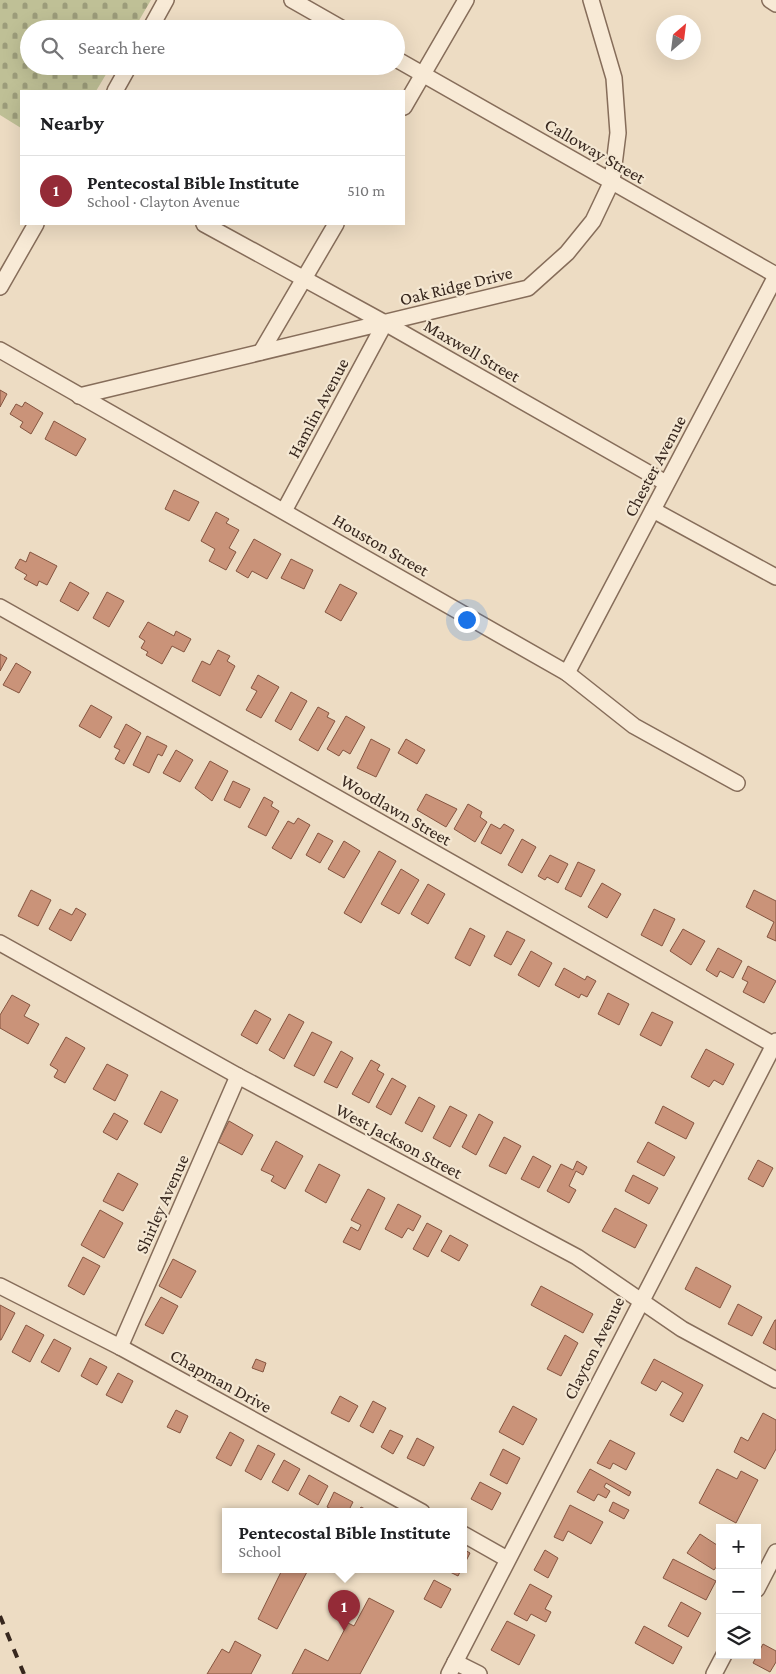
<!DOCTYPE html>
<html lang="en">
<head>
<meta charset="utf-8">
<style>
  body { margin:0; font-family:"Crimson Pro",serif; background:#f2f2f2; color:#202124 }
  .controls { position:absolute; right:15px; bottom:15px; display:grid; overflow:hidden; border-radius:0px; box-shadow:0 5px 20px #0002 }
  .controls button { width:45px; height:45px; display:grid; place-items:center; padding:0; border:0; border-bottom:1px solid #e0e0e0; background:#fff; color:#202124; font:25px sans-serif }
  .compass { position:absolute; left:656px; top:15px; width:45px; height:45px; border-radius:50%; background:#fff; box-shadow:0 5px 20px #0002; rotate:28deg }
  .you { position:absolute; left:466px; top:619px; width:18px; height:18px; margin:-12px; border:4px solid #fff; border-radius:50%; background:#1a73e8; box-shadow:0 0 0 8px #1a73e833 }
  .badge { display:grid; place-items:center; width:32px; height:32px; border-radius:50%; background:#942b37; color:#fff; font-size:16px; font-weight:700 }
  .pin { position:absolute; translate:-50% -41px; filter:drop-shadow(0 1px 2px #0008) }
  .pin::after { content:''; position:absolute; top:26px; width:18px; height:15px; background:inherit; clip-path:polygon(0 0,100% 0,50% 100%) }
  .popup { position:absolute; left:222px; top:1508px; width:245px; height:65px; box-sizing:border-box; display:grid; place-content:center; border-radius:0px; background:#fff; filter:drop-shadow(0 1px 4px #0005); font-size:16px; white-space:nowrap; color:#757577 }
  .popup b { font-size:19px; color:#202124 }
  .popup::after { content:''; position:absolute; left:50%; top:100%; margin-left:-10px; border:10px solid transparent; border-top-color:#fff }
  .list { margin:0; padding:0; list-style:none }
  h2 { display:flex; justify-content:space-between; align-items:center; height:65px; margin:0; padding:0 20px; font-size:21px }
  h2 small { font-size:16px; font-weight:400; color:#757577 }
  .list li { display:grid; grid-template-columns:32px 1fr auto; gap:15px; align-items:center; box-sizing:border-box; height:70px; padding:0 20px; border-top:1px solid #e0e0e0 }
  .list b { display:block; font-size:19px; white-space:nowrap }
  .list p { margin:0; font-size:16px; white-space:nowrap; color:#757577 }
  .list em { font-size:16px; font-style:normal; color:#757577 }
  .icon { flex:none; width:28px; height:28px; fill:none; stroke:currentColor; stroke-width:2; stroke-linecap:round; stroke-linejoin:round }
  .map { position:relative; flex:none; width:776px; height:1674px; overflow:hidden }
  .search { position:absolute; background:#fff; box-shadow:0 5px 20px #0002; left:20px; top:20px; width:385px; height:55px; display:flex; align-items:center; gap:12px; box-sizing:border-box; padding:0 18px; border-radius:28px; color:#757577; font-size:19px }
  .panel { position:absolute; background:#fff; box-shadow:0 5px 20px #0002; left:20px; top:90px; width:385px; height:135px; border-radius:0px }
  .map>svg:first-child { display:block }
</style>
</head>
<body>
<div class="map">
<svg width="776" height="1674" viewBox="0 0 776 1674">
  <defs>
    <pattern id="cemetery-stones" width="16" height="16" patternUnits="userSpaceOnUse" patternTransform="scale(1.25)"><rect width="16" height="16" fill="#bfc096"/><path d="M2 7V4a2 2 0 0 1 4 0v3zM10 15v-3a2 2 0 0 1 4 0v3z" fill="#9c9c7a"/></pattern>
  </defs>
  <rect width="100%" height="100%" fill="#eddcc3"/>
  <polygon fill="url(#cemetery-stones)" points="0,0 151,0 134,29 29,29 29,66 111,66 96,91 21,91 21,128 0,115"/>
  <g fill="#ca9379" stroke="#855540">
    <polygon points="0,390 7,394 0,407"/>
    <polygon points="25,402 43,413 31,434 20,427 23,422 10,414 16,404 22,407"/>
    <polygon points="54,421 86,439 76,456 45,439"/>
    <polygon points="174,490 199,502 189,521 165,509"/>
    <polygon points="216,512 229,519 226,523 239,530 229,548 236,552 226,570 209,561 215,549 201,541"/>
    <polygon points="254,539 281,554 267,579 252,571 248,578 236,571"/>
    <polygon points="30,552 57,566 47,585 39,581 37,586 24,579 27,575 15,568 20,559 26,562"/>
    <polygon points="291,559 313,570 304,589 281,578"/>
    <polygon points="70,582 89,593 78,611 60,601"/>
    <polygon points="340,584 357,593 341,621 325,612"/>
    <polygon points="107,592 124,601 109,627 93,618"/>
    <polygon points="148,622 174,636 176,631 191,639 184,652 172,646 162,664 146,655 148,652 141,648 145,641 139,637"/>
    <polygon points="218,650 230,656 227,661 235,666 220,696 192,681 202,661 210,665"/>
    <polygon points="0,654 7,658 0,671"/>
    <polygon points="16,663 31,672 19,693 3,685"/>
    <polygon points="258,675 279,687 261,718 246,710 257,691 251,688"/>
    <polygon points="291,692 307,701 291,730 275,721"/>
    <polygon points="91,705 112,717 100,738 79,726"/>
    <polygon points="318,707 329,713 327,717 335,721 318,751 299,740"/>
    <polygon points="346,716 365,727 350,754 343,750 339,756 327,749"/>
    <polygon points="126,724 141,733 124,764 115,759 120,750 114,747"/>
    <polygon points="147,736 167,746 162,756 158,754 149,773 133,765"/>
    <polygon points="371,739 390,749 376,777 357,768"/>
    <polygon points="406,739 425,750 417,764 398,753"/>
    <polygon points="176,750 193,760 180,782 163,773"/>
    <polygon points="210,761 228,771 212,801 195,788"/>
    <polygon points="233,781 250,789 240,808 224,800"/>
    <polygon points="426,794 457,809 446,827 417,810"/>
    <polygon points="264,797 273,802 271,806 279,811 266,836 248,827"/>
    <polygon points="468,804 482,812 480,817 487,822 475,842 454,829"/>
    <polygon points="298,818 310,825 291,859 272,848 288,821 294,824"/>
    <polygon points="491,824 500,829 504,824 514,830 501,854 481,843"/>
    <polygon points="318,833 333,841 320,863 306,855"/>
    <polygon points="522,839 536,847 522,873 508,865"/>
    <polygon points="344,841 360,851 344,878 328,869"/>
    <polygon points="379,851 396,861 361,923 344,913"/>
    <polygon points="550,855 568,864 558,883 547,877 545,880 538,876"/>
    <polygon points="578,862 595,870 581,897 565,889"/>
    <polygon points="401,869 419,880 399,914 381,904"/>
    <polygon points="602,883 621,894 607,918 588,907"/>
    <polygon points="428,884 445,894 428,924 411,914"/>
    <polygon points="31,890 51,900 38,926 18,916"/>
    <polygon points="754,890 776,901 776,941 767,937 774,922 746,907"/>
    <polygon points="76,908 86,914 71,941 49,929 60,909 72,915"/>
    <polygon points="654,909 675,919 662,946 641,935"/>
    <polygon points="470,928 485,936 470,966 455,958"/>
    <polygon points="683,929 705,941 691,965 670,951"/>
    <polygon points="507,931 525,940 511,965 494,956"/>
    <polygon points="718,948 742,961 733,978 720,971 717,977 706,970"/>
    <polygon points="531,951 552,963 539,987 518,975"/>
    <polygon points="748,966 776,981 764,1003 743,992 748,982 742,979"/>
    <polygon points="564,968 585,980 587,976 596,981 587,997 581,994 579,998 555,985"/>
    <polygon points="608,993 629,1004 619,1025 598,1014"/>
    <polygon points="12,995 30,1005 24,1016 39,1024 28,1044 0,1028 0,1015"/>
    <polygon points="255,1010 271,1019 257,1044 241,1035"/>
    <polygon points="652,1012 673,1022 661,1046 640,1035"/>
    <polygon points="289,1014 304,1022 284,1059 269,1050"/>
    <polygon points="312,1032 332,1042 314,1076 294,1066"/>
    <polygon points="66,1037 85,1048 65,1083 54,1077 58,1070 50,1065"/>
    <polygon points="706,1049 734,1064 723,1085 714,1080 709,1087 691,1077"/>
    <polygon points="341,1051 353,1058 337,1088 324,1082"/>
    <polygon points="371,1060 380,1065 377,1070 384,1074 369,1103 352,1094"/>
    <polygon points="107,1064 128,1075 115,1101 93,1089"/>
    <polygon points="392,1078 406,1086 391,1115 376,1107"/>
    <polygon points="161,1091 178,1100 161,1133 144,1124"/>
    <polygon points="419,1097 435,1106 422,1132 405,1123"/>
    <polygon points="450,1106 467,1115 450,1147 433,1138"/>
    <polygon points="663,1106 694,1123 686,1139 655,1123"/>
    <polygon points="114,1113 128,1121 117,1140 103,1132"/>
    <polygon points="479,1114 493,1122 476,1155 462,1147"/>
    <polygon points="229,1121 253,1135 242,1155 218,1142"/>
    <polygon points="504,1137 521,1146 506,1174 489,1166"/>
    <polygon points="276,1141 303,1156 285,1189 271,1181 274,1176 261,1170"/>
    <polygon points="648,1142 675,1157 664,1176 637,1162"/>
    <polygon points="533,1156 551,1166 539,1188 521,1179"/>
    <polygon points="758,1160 773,1168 763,1187 748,1179"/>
    <polygon points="577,1161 587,1167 583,1175 576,1171 569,1186 576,1190 569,1203 547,1191 561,1164 573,1170"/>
    <polygon points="319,1164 340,1175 326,1203 305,1191"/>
    <polygon points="118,1173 138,1184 123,1211 103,1201"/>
    <polygon points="633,1175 658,1188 649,1204 625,1191"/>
    <polygon points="368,1189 385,1198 360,1250 343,1242 351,1227 358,1231 361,1225 351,1220"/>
    <polygon points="398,1204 421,1216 413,1231 408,1228 402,1238 385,1229"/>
    <polygon points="615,1208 647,1225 635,1248 602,1231"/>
    <polygon points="100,1210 123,1223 104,1258 81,1245"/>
    <polygon points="427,1223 442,1231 428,1257 413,1249"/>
    <polygon points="450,1235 468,1245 459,1261 441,1251"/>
    <polygon points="83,1257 100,1266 84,1295 68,1286"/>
    <polygon points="173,1259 196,1271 181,1298 159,1286"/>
    <polygon points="696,1267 731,1286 720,1308 685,1289"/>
    <polygon points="541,1286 593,1314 583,1333 531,1305"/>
    <polygon points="161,1297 178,1306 163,1334 145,1325"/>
    <polygon points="738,1304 762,1317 752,1336 728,1324"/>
    <polygon points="0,1305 15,1313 1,1340 0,1340"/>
    <polygon points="775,1320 776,1320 776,1350 763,1343"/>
    <polygon points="26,1325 44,1335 30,1362 12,1352"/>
    <polygon points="565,1335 578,1343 561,1376 547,1369"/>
    <polygon points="54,1339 71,1348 59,1372 41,1362"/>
    <polygon points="90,1358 107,1367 97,1385 81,1376"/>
    <polygon points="256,1359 266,1363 263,1372 252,1368"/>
    <polygon points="654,1359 703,1385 683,1422 670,1415 683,1393 662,1381 656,1391 641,1383"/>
    <polygon points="118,1373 133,1381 122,1403 106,1395"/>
    <polygon points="340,1396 358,1406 349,1422 331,1413"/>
    <polygon points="373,1401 386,1408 373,1433 360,1426"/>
    <polygon points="513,1406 537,1419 523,1445 499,1432"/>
    <polygon points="176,1410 188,1416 180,1433 167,1427"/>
    <polygon points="763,1413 776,1420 776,1449 765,1469 734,1452 741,1437 748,1441"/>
    <polygon points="390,1430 403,1436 393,1454 381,1447"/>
    <polygon points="230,1432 244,1440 231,1466 216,1458"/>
    <polygon points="417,1438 434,1447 424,1466 407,1458"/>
    <polygon points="610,1440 635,1453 626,1470 613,1463 610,1469 597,1463"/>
    <polygon points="258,1445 275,1454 261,1480 245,1471"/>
    <polygon points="503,1449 520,1458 507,1484 490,1475"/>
    <polygon points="284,1460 300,1469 288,1491 272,1482"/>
    <polygon points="590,1469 631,1492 629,1496 606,1483 604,1487 610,1491 606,1498 598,1494 594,1501 577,1492"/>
    <polygon points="717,1469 737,1479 741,1471 758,1480 736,1523 699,1503"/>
    <polygon points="309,1475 328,1486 318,1505 299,1494"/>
    <polygon points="480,1482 501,1493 492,1510 471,1499"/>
    <polygon points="334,1492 353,1502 348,1512 337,1512 327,1507"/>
    <polygon points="613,1502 629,1510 624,1519 609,1511"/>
    <polygon points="570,1505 603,1522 591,1544 568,1531 563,1541 554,1537"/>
    <polygon points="361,1507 371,1512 358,1512"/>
    <polygon points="700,1534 720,1547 720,1562 714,1570 687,1553"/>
    <polygon points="463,1549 470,1553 463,1567"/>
    <polygon points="545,1550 558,1558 548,1578 534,1570"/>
    <polygon points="673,1559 716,1581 706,1600 663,1578"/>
    <polygon points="282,1570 308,1570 277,1629 258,1619"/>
    <polygon points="446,1570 461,1570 458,1576"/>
    <polygon points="434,1580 451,1589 441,1608 424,1599"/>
    <polygon points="530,1584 552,1596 545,1609 551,1612 546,1622 531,1614 527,1621 514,1614"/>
    <polygon points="369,1598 394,1611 360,1674 292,1674 305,1649 328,1661 348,1623 354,1626"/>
    <polygon points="681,1602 701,1613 688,1637 668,1626"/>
    <polygon points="507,1621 535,1635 519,1665 491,1650"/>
    <polygon points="644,1626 682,1647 673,1664 635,1643"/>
    <polygon points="235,1641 261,1655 251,1674 207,1674 222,1649 229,1653"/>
    <polygon points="763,1644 776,1651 776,1662 770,1672 753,1663"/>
  </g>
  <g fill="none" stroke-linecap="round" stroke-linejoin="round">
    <g stroke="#866d5a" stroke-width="18">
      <g id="minor">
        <polyline points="292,0 343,29"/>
        <polyline points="770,0 776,4"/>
        <polyline points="150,29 166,0"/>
        <polyline points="396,59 776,275"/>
        <polyline points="115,91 129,66"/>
        <polyline points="404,107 466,0"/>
        <polyline points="204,224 385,323 666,483"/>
        <polyline points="0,287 36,224"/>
        <polyline points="0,350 567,673 634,726 737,783"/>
        <polyline points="261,352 336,224"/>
        <polyline points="79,396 528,288 567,253 593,221 612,181 618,133 614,78 591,0"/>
        <polyline points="653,510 776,577"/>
        <polyline points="284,511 385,323"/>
        <polyline points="0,607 774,1045"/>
        <polyline points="567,673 776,276"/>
        <polyline points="0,943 238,1076 577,1257 682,1329 776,1380"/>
        <polyline points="0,1286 120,1347 422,1512"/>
        <polyline points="120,1347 238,1076"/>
        <polyline points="463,1534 507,1559"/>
        <polyline points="757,1589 776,1552"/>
        <polyline points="455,1662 479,1674"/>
        <polyline points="449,1674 776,1041"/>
        <polyline points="714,1674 724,1655"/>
      </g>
    </g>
    <use href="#minor" stroke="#f8ead6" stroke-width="15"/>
    <polyline stroke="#37271e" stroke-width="4" stroke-dasharray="9 9" stroke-linecap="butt" points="0,1616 24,1674"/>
  </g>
  <g text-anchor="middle" stroke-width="4.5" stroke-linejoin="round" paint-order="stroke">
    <g font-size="18" fill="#37271e" stroke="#f4e7d2">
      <text transform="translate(595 151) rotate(30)" y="6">Calloway Street</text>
      <text transform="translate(456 286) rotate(-14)" y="6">Oak Ridge Drive</text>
      <text transform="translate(472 351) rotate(30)" y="6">Maxwell Street</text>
      <text transform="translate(318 408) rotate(-62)" y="6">Hamlin Avenue</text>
      <text transform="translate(655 466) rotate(-62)" y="6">Chester Avenue</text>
      <text transform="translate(381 545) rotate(30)" y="6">Houston Street</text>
      <text transform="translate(396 810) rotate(30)" y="6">Woodlawn Street</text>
      <text transform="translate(399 1141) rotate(28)" y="6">West Jackson Street</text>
      <text transform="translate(162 1204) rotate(-66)" y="6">Shirley Avenue</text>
      <text transform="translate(594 1348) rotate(-63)" y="6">Clayton Avenue</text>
      <text transform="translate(221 1381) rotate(29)" y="6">Chapman Drive</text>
    </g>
  </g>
</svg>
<div class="controls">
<button>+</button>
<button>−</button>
<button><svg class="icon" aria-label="layers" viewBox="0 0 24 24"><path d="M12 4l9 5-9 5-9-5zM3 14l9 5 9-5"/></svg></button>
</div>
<svg class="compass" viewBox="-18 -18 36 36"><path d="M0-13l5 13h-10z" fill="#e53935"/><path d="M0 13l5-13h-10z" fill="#757577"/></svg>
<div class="you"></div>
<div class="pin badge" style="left:344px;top:1631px">1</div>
<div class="popup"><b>Pentecostal Bible Institute</b>School</div>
<div class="search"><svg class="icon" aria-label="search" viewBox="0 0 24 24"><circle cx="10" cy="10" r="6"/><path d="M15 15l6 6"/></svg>Search here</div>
<section class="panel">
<h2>Nearby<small></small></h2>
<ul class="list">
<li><span class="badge">1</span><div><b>Pentecostal Bible Institute</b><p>School · Clayton Avenue</p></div><em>510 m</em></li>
</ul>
</section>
</div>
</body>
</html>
